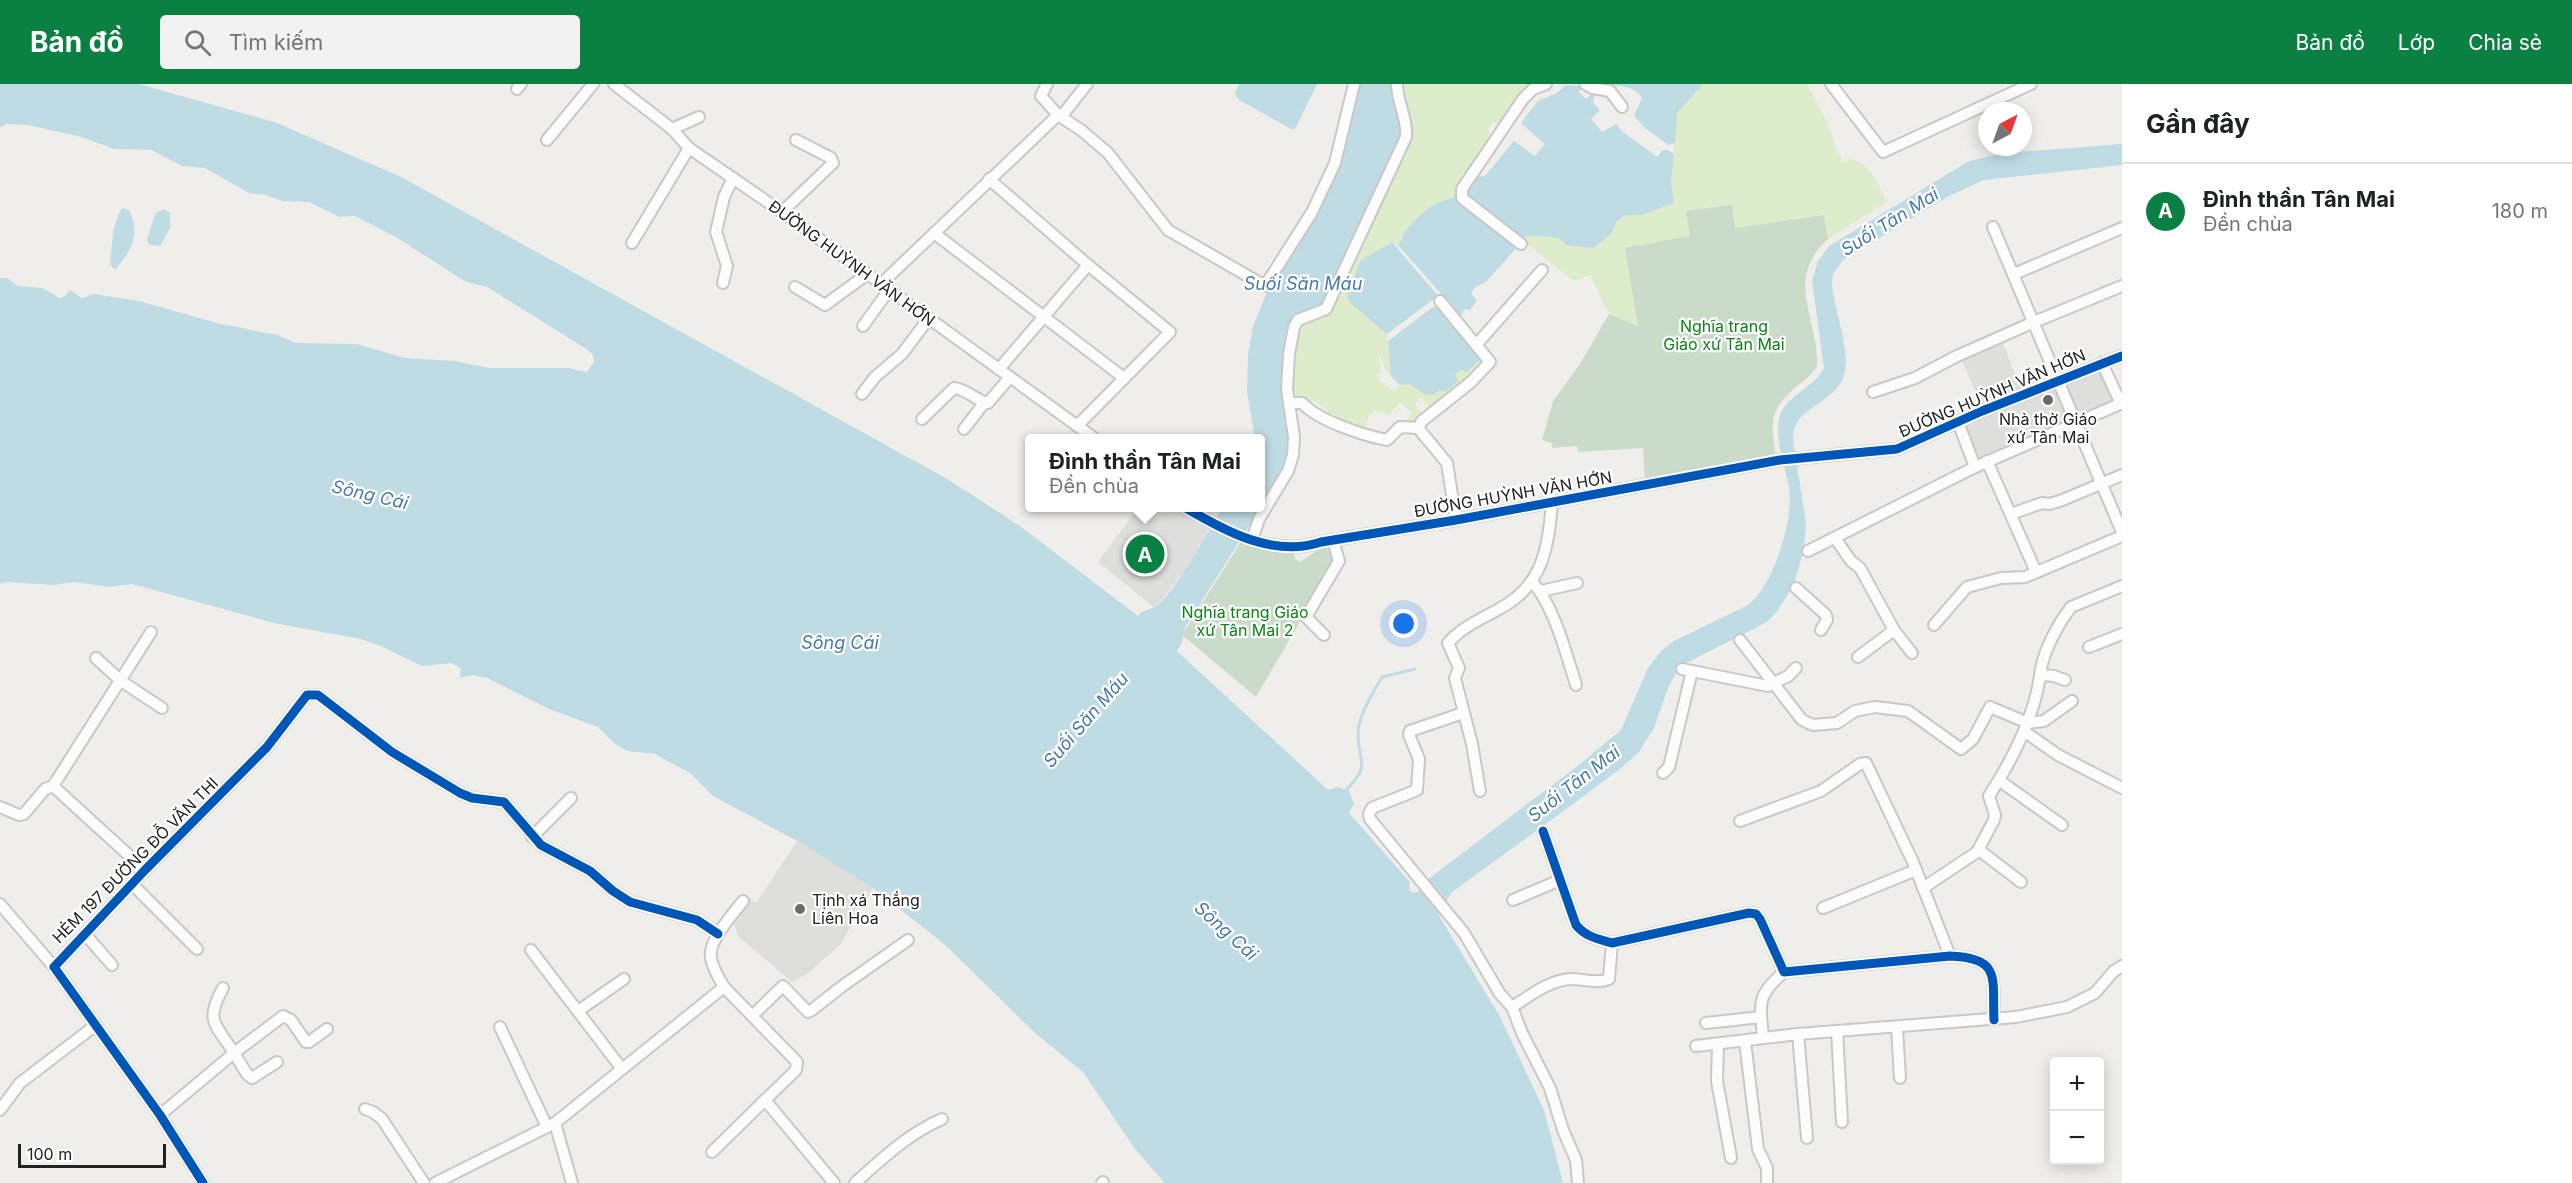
<!DOCTYPE html>
<html lang="vi">
<head>
<meta charset="utf-8">
<style>
  body { margin:0; font-family:Inter,sans-serif; background:#f2f2f2; color:#202124 }
  .controls { position:absolute; right:18px; bottom:18px; display:grid; overflow:hidden; border-radius:6px; box-shadow:0 3px 15px #0003 }
  .controls button { width:54px; height:54px; display:grid; place-items:center; padding:0; border:0; border-bottom:2px solid #e0e0e0; background:#fff; color:#202124; font:30px sans-serif }
  .compass { position:absolute; left:1978px; top:18px; width:54px; height:54px; border-radius:50%; background:#fff; box-shadow:0 3px 15px #0003; rotate:41deg }
  .scale { position:absolute; left:18px; bottom:15px; width:148px; box-sizing:border-box; padding-left:6px; border:3px solid #222; border-top:0; font-size:16px; line-height:21px; white-space:nowrap; color:#222; -webkit-text-stroke:4px #fff; paint-order:stroke }
  .you { position:absolute; left:1404px; top:540px; width:21px; height:21px; margin:-15px; border:4px solid #fff; border-radius:50%; background:#1a73e8; box-shadow:0 0 0 9px #1a73e833 }
  .badge { display:grid; place-items:center; width:39px; height:39px; border-radius:50%; background:#0b8043; color:#fff; font-size:20px; font-weight:700 }
  .pin { position:absolute; translate:-50% -50%; border:3px solid #fff; box-shadow:0 2px 6px #0006 }
  .popup { position:absolute; left:1025px; top:350px; width:240px; height:78px; box-sizing:border-box; display:grid; place-content:center; border-radius:6px; background:#fff; filter:drop-shadow(0 2px 4px #0005); font-size:20px; white-space:nowrap; color:#757577 }
  .popup b { font-size:22px; color:#202124 }
  .popup::after { content:''; position:absolute; left:50%; top:100%; margin-left:-12px; border:12px solid transparent; border-top-color:#fff }
  .list { margin:0; padding:0; list-style:none }
  h2 { display:flex; justify-content:space-between; align-items:center; height:78px; margin:0; padding:0 24px; font-size:26px }
  h2 small { font-size:20px; font-weight:400; color:#757577 }
  .list li { display:grid; grid-template-columns:39px 1fr auto; gap:18px; align-items:center; box-sizing:border-box; height:96px; padding:0 24px; border-top:2px solid #e0e0e0 }
  .list b { display:block; font-size:22px; white-space:nowrap }
  .list p { margin:0; font-size:20px; white-space:nowrap; color:#757577 }
  .list em { font-size:20px; font-style:normal; color:#757577 }
  .icon { flex:none; width:33px; height:33px; fill:none; stroke:currentColor; stroke-width:2; stroke-linecap:round; stroke-linejoin:round }
  .map { position:relative; flex:none; width:2122px; height:1099px; overflow:hidden }
  header { display:flex; align-items:center; gap:36px; box-sizing:border-box; height:84px; padding:0 30px; background:#0b8043; color:#fff }
  header strong { font-size:28px }
  nav { display:flex; gap:33px; margin-inline-start:auto; font-size:21px }
  .search { width:420px; height:54px; background:#f2f2f2; display:flex; align-items:center; gap:15px; box-sizing:border-box; padding:0 21px; border-radius:6px; color:#757577; font-size:22px }
  main { display:flex }
  aside { flex:1; background:#fff }
  .map>svg:first-child { display:block }
</style>
</head>
<body>
<header>
<strong>Bản đồ</strong>
<div class="search"><svg class="icon" aria-label="search" viewBox="0 0 24 24"><circle cx="10" cy="10" r="6"/><path d="M15 15l6 6"/></svg>Tìm kiếm</div>
<nav><a>Bản đồ</a><a>Lớp</a><a>Chia sẻ</a></nav>
</header>
<main>
<div class="map">
<svg width="2122" height="1099" viewBox="0 0 2122 1099">
  <rect width="100%" height="100%" fill="#f0eeeb"/>
  <g fill="#dededc">
    <polygon points="2002,256 2024,314 2100,284 2117,318 1977,378 1963,340 1982,323 1961,274"/>
    <polygon points="1138,424 1180,424 1211,441 1186,485 1155,524 1098,478"/>
    <polygon points="797,757 873,804 841,860 807,890 792,898 738,852 734,839 735,832 748,814 756,819"/>
  </g>
  <g fill="#ddeccb">
    <path d="M1400,0H1535L1500,42L1493,38L1488,46L1490,50L1488,54L1491,56L1459,110C1450,116 1440,117 1432,122C1421,130 1402,147 1400,160L1392,158L1360,177L1347,212L1350,219L1387,250L1391,292L1385,286L1381,272L1379,274L1381,288L1376,290L1381,298L1394,307L1400,301L1409,300L1423,309L1431,310L1455,290L1481,276L1476,270L1480,268L1484,281L1429,323L1421,314L1415,320L1423,330L1415,339L1403,340L1412,329L1400,318L1389,331L1375,326L1367,336L1366,346L1333,335L1336,330H1328V327L1312,316L1311,323L1291,316L1290,300H1294V291H1291L1297,245L1301,239L1329,227L1372,139L1409,53Z"/>
    <path d="M1703,0H1807L1828,40L1838,69L1841,71V76L1846,78L1850,75C1871,79 1878,99 1887,118L1828,155L1824,131L1735,144L1687,127L1690,152L1638,243L1609,230L1590,191L1574,197L1518,153L1542,152L1558,154L1611,150L1617,137L1626,131H1642L1674,119L1671,98L1677,29Z"/>
  </g>
  <g fill="#cadbca">
    <path d="M1732,121L1735,144L1824,131L1828,155C1783,197 1819,233 1817,282C1813,290 1805,296 1797,302C1768,327 1771,337 1776,373L1645,397L1643,364L1578,368L1577,362L1552,364V359L1542,356L1553,317L1580,280L1609,230L1638,242L1625,164L1690,152L1686,127Z"/>
    <polygon points="1241,458 1268,467 1293,469 1296,476 1300,478 1321,464 1332,462 1336,476 1256,613 1182,551"/>
  </g>
  <g fill="#bfdbe3">
    <path d="M0,0H139L277,39L401,93L949,396L1020,442L1138,532C1147,522 1153,528 1164,515C1188,487 1203,454 1222,424H1260V354H1255L1247,308L1248,271L1253,242L1272,196L1315,130L1358,0H1394C1393,19 1401,34 1403,52L1324,222L1290,242L1292,357L1285,385L1185,544L1182,558L1177,567L1328,706L1338,703L1349,707L1354,720L1349,729L1410,798L1409,806L1414,809L1419,807L1427,796L1579,681L1621,646L1648,584L1662,566L1674,557L1748,521C1774,501 1794,435 1789,403C1785,382 1775,356 1779,335C1783,312 1815,304 1824,284L1812,197L1818,177L1829,162L1969,77L2005,69L2122,60V81L1984,96L1949,112L1843,176L1833,190L1832,198C1833,226 1853,268 1843,294C1833,320 1791,324 1793,356L1806,439L1804,466L1793,502L1778,526L1767,538L1680,582L1668,604L1654,644L1639,668L1621,684L1565,726L1452,808L1438,830L1499,931L1544,1026L1563,1099H1165L1135,1065L1083,988L1035,949L943,859L873,804L797,757L713,712L690,689L655,670L627,667L615,660L598,643L549,625L487,594L472,591L460,594L461,585L452,579L422,582L383,563L361,555L274,539L132,500L109,503L75,498L53,501L7,498L0,500V194H7L18,202L42,204L60,214L65,212L70,206L82,214L94,210L139,217L217,239L277,251L296,259L356,260L405,274L455,277L489,284H568L587,288L594,278L593,271L588,266L487,203L466,198L396,153L355,132L340,133L309,118L282,117L266,111L249,109L205,84L182,82L151,66L114,65L81,53L28,41L7,40L0,43Z"/>
    <polygon points="1239,0 1317,0 1296,43 1293,46 1239,16 1235,10"/>
    <path d="M1596,0H1703L1677,29L1675,59L1668,61L1644,43L1634,32L1642,14C1634,0 1612,1 1596,0Z"/>
    <polygon points="1566,1 1581,2 1579,8 1586,15 1592,10 1594,12 1593,19 1600,26 1591,35 1602,48 1616,40 1623,48 1657,73 1663,66 1668,66 1674,71 1671,98 1674,119 1642,131 1626,131 1617,137 1611,150 1593,164 1566,161 1558,154 1542,152 1518,153 1465,112 1474,93 1485,92 1514,57 1535,72 1545,60 1521,39 1538,17 1557,9"/>
    <path d="M1459,110L1518,162L1486,198L1474,204L1471,210L1477,216L1470,226L1465,225L1461,232L1396,159L1400,160C1402,147 1421,129 1432,122C1440,117 1450,116 1459,110Z"/>
    <path d="M122,124L129,126C141,151 131,167 115,186L110,180C112,161 112,140 122,124Z"/>
    <polygon points="163,125 170,129 170,144 160,162 150,161 147,156 155,130"/>
    <polygon points="1392,158 1438,212 1387,250 1350,219 1347,212 1360,177"/>
    <polygon points="1433,223 1440,224 1481,275 1467,288 1462,286 1455,290 1458,297 1446,308 1440,306 1432,311 1423,309 1409,300 1400,301 1391,292 1388,257"/>
  </g>
  <g fill="none" stroke-linecap="round" stroke-linejoin="round">
    <path stroke="#bfdbe3" stroke-width="3" d="M1346,706C1372,679 1358,681 1358,650C1358,631 1373,609 1382,593L1415,585"/>
    <g stroke="#c9c8c7" stroke-width="14">
      <g id="minor">
        <polyline points="614,0 672,45 689,64 782,128 1094,354"/>
        <polyline points="1047,0 1041,12 1058,31 1081,46 1108,69 1168,146 1265,202 1312,128 1335,79 1354,0"/>
        <polyline points="1585,0 1592,4 1610,7 1622,23"/>
        <polyline points="1831,0 1883,68 2031,0"/>
        <polyline points="517,5 521,0"/>
        <polyline points="1061,33 1087,0"/>
        <polyline points="672,45 699,33"/>
        <polyline points="547,56 593,0"/>
        <polyline points="989,95 1088,181 1170,248 1077,342"/>
        <polyline points="782,128 833,79 831,74 796,56"/>
        <polyline points="1993,143 2122,448"/>
        <polyline points="934,149 1124,294"/>
        <polyline points="632,159 689,64"/>
        <polyline points="1521,160 1462,114 1462,105 1523,15 1533,5 1546,0"/>
        <polyline points="2014,190 2122,144"/>
        <polyline points="723,199 727,182 716,148 724,113 733,94"/>
        <polyline points="881,200 1058,31"/>
        <polyline points="795,203 825,221 866,191"/>
        <polyline points="1440,217 1490,278 1471,298 1422,337 1418,344 1447,379 1456,436"/>
        <polyline points="863,242 889,206"/>
        <polyline points="1477,260 1542,186"/>
        <polyline points="2102,279 2121,320"/>
        <polyline points="999,285 1088,181"/>
        <polyline points="1873,308 1915,294 1957,272 2034,238 2122,202"/>
        <polyline points="862,310 875,293 902,270 929,234"/>
        <path d="M1289,319H1302C1319,337 1362,351 1387,356L1400,343L1418,344"/>
        <path d="M922,335L954,304C967,305 976,317 988,319L1010,293"/>
        <polyline points="1958,338 1975,383"/>
        <polyline points="964,345 985,318"/>
        <polyline points="1987,377 2036,488"/>
        <path d="M1186,424C1225,447 1274,474 1321,458L1456,436L1780,376L1897,365L1982,327L2122,272"/>
        <polyline points="2011,430 2042,419 2049,420 2060,417 2122,391"/>
        <polyline points="1835,454 1851,477 1860,484 1894,546 1912,569"/>
        <path d="M1252,456L1259,435L1288,387L1293,371L1294,353L1287,305L1289,270L1294,243L1298,236L1326,225L1406,53C1408,35 1397,19 1397,0"/>
        <polyline points="1808,467 1975,383 2122,319"/>
        <path d="M1532,498C1553,519 1567,572 1576,601"/>
        <polyline points="1796,504 1826,531 1827,536 1821,546"/>
        <polyline points="1541,507 1577,499"/>
        <polyline points="1934,541 1967,503 2001,494 2025,493 2122,452"/>
        <polyline points="1324,551 1306,533 1339,477 1333,456"/>
        <polyline points="1740,556 1802,636 1813,641 1837,639 1855,627 1875,623 1908,627 1961,665 1973,655 1990,623 2028,639 2044,637 2072,617"/>
        <polyline points="2089,563 2122,550"/>
        <polyline points="1858,573 1894,546"/>
        <polyline points="96,574 121,597 162,624"/>
        <polyline points="1682,585 1768,602 1788,592 1796,584"/>
        <polyline points="2041,591 2054,592 2065,596"/>
        <polyline points="1463,629 1410,647 1409,651 1419,675 1417,706 1372,724 1369,730 1370,735 1464,849 1500,910 1512,923 1522,949 1550,1004 1563,1046 1576,1076 1578,1099"/>
        <polyline points="2025,648 2058,671 2122,704"/>
        <polyline points="1663,689 1669,683 1692,587"/>
        <polyline points="2000,697 2062,741"/>
        <path d="M1480,707L1472,660L1455,594L1459,584L1448,559C1462,543 1481,535 1499,525C1543,502 1548,464 1552,419"/>
        <polyline points="0,723 19,731 24,730 45,705 53,702"/>
        <polyline points="1740,737 1821,707 1860,680 1866,679 1913,778 1950,872"/>
        <path d="M1543,747L1576,841C1586,853 1598,855 1612,859L1749,829L1756,830L1760,835L1784,888L1950,872C2002,874 1992,894 1994,936"/>
        <polyline points="532,753 571,714"/>
        <polyline points="1979,766 2021,798"/>
        <polyline points="145,786 53,702 151,548"/>
        <polyline points="133,801 197,865"/>
        <path d="M1923,804L1977,768L1994,736L1995,731L1989,712C2007,684 2022,657 2032,625C2037,612 2039,599 2041,585C2045,564 2058,540 2071,523L2122,502"/>
        <polyline points="1513,816 1560,796"/>
        <polyline points="0,820 54,883"/>
        <polyline points="1823,824 1916,786"/>
        <polyline points="85,850 112,881"/>
        <polyline points="531,866 622,985"/>
        <polyline points="724,903 797,978 796,986 765,1016 834,1099"/>
        <path d="M1512,923C1530,912 1549,896 1571,895C1584,895 1597,900 1609,895L1612,859"/>
        <polyline points="578,927 624,895"/>
        <polyline points="752,932 783,902 808,928 812,926 841,903 908,856"/>
        <polyline points="1706,939 1761,933"/>
        <polyline points="500,943 547,1043"/>
        <polyline points="1897,944 1900,994"/>
        <polyline points="1837,947 1842,1038"/>
        <polyline points="1798,950 1807,1054"/>
        <path d="M1763,954C1760,919 1756,912 1784,888"/>
        <polyline points="1745,957 1758,1065 1767,1084 1767,1099"/>
        <polyline points="1718,960 1717,997 1731,1074"/>
        <polyline points="1696,962 1798,950 2016,933 2067,923 2095,909 2114,887 2122,882"/>
        <polyline points="277,978 252,994 247,990 234,969 283,932 291,936 306,958 309,958 327,945"/>
        <polyline points="365,1025 373,1028 382,1035 424,1099"/>
        <polyline points="0,1026 20,999 96,941"/>
        <path d="M160,1031L234,969C216,940 204,938 223,904"/>
        <polyline points="555,1039 572,1099"/>
        <polyline points="712,1068 765,1016"/>
        <polyline points="203,1099 160,1031 54,883 145,786 267,663 307,611 318,611 392,668 460,709 472,714 504,718 541,761 590,787 613,807 630,818 697,836 718,850"/>
        <path d="M435,1099L555,1039L724,903C719,894 712,884 711,873C708,857 733,830 743,817"/>
        <path d="M855,1099C883,1074 908,1050 942,1035"/>
        <polyline points="1102,1099 1103,1098"/>
      </g>
    </g>
    <use href="#minor" stroke="#fdfcfc" stroke-width="10"/>
    <g stroke="#fff" stroke-width="13">
      <g id="cycleway">
        <path d="M1186,424C1225,447 1274,474 1321,458L1456,436L1780,376L1897,365L1982,327L2122,272"/>
        <path d="M1543,747L1576,841C1586,853 1598,855 1612,859L1749,829L1756,830L1760,835L1784,888L1950,872C2002,874 1992,894 1994,936"/>
        <polyline points="203,1099 160,1031 54,883 145,786 267,663 307,611 318,611 392,668 460,709 472,714 504,718 541,761 590,787 613,807 630,818 697,836 718,850"/>
      </g>
    </g>
    <use href="#cycleway" stroke="#0057b8" stroke-width="9"/>
  </g>
  <g fill="#6a6968" stroke="#fff" stroke-width="2">
    <circle cx="2048" cy="316" r="6"/>
    <circle cx="800" cy="825" r="6"/>
  </g>
  <g text-anchor="middle" stroke-width="4.5" stroke-linejoin="round" paint-order="stroke">
    <g font-size="16" fill="#222" stroke="#fff">
      <text transform="translate(852 179) rotate(36)" y="6">ĐƯỜNG HUỲNH VĂN HỚN</text>
      <text transform="translate(1992 309) rotate(-23)" y="6">ĐƯỜNG HUỲNH VĂN HỚN</text>
      <text transform="translate(1513 410) rotate(-10)" y="6">ĐƯỜNG HUỲNH VĂN HỚN</text>
      <text transform="translate(135 776) rotate(-45)" y="6">HẺM 197 ĐƯỜNG ĐỖ VĂN THI</text>
    </g>
    <g font-size="16" fill="#0c8416" stroke="#fff">
      <text x="1724" y="248">Nghĩa trang<tspan x="1724" dy="18">Giáo xứ Tân Mai</tspan></text>
      <text x="1245" y="534">Nghĩa trang Giáo<tspan x="1245" dy="18">xứ Tân Mai 2</tspan></text>
    </g>
    <g font-size="16" fill="#222" stroke="#fff">
      <text x="2048" y="341">Nhà thờ Giáo<tspan x="2048" dy="18">xứ Tân Mai</tspan></text>
      <text x="812" y="822" text-anchor="start">Tịnh xá Thắng<tspan x="812" dy="18">Liên Hoa</tspan></text>
    </g>
    <g font-size="18" font-style="italic" fill="#4a7aab" stroke="#fff">
      <text transform="translate(1890 138) rotate(-32)" y="6">Suối Tân Mai</text>
      <text x="1303" y="206">Suối Săn Máu</text>
      <text transform="translate(370 411) rotate(13)" y="6">Sông Cái</text>
      <text x="840" y="565">Sông Cái</text>
      <text transform="translate(1086 636) rotate(-49)" y="6">Suối Săn Máu</text>
      <text transform="translate(1574 700) rotate(-38)" y="6">Suối Tân Mai</text>
      <text transform="translate(1226 847) rotate(42)" y="6">Sông Cái</text>
    </g>
  </g>
</svg>
<div class="controls">
<button>+</button>
<button>−</button>
</div>
<svg class="compass" viewBox="-18 -18 36 36"><path d="M0-13l5 13h-10z" fill="#e53935"/><path d="M0 13l5-13h-10z" fill="#757577"/></svg>
<div class="scale">100 m</div>
<div class="you"></div>
<div class="pin badge" style="left:1145px;top:470px">A</div>
<div class="popup"><b>Đình thần Tân Mai</b>Đền chùa</div>
</div>
<aside>
<h2>Gần đây<small></small></h2>
<ul class="list">
<li><span class="badge">A</span><div><b>Đình thần Tân Mai</b><p>Đền chùa</p></div><em>180 m</em></li>
</ul>
</aside>
</main>
</body>
</html>
